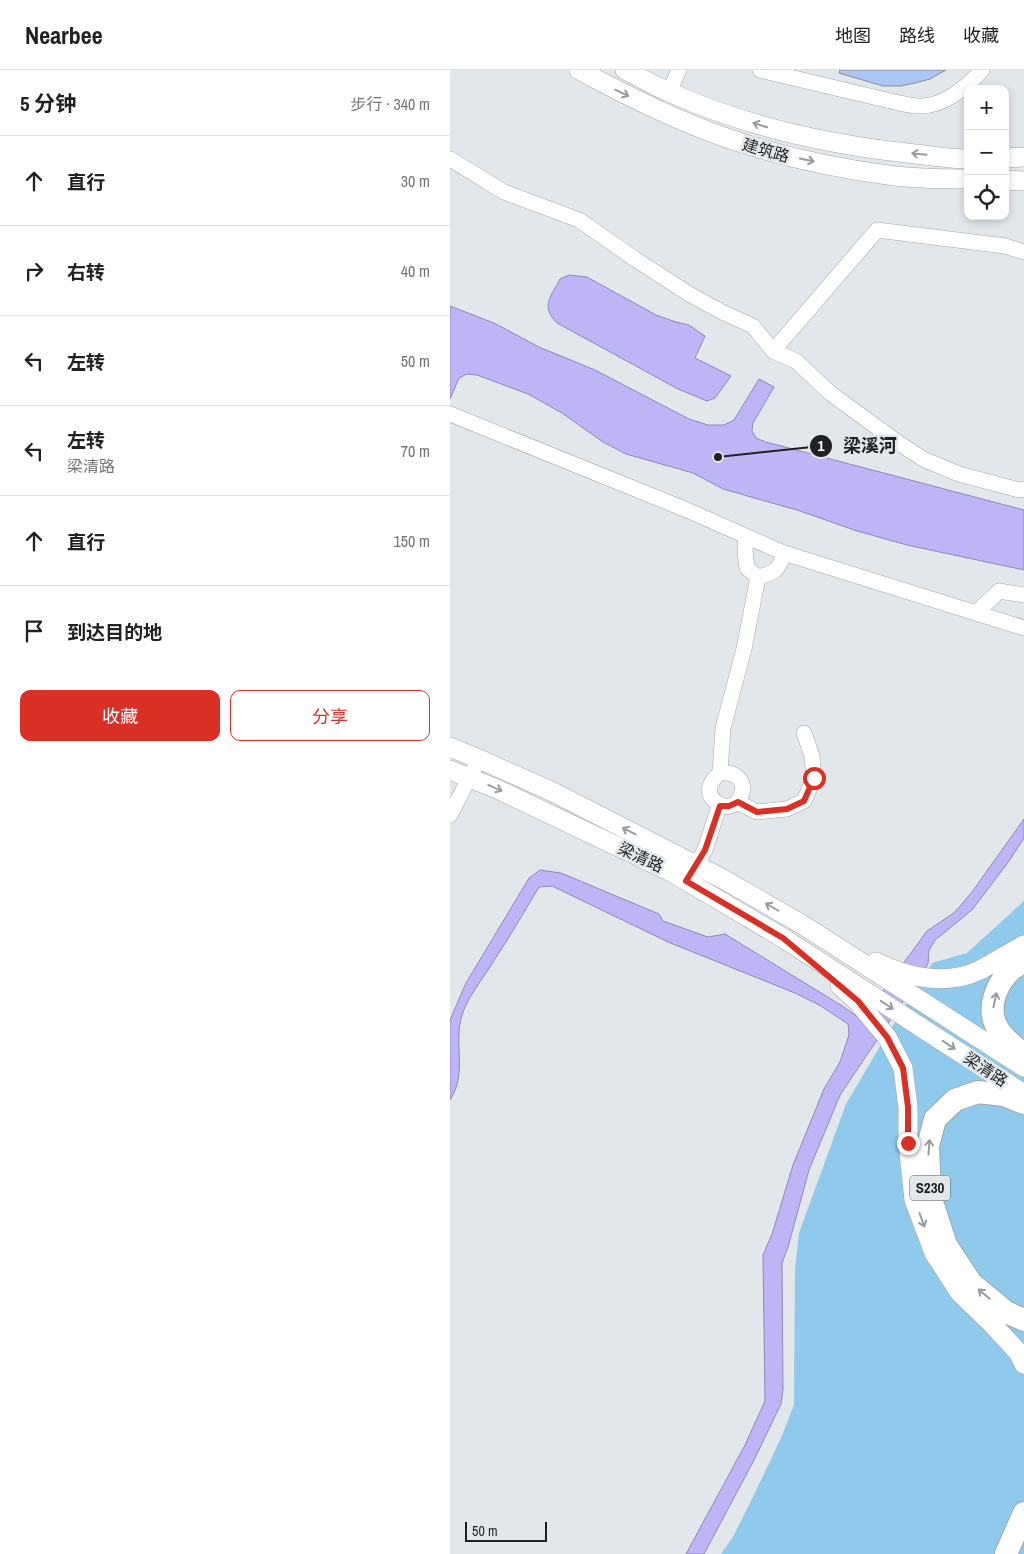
<!DOCTYPE html>
<html lang="zh">
<head>
<meta charset="utf-8">
<style>
  body { margin:0; font-family:"Archivo Narrow","Noto Sans SC",sans-serif; background:#f2f2f2; color:#202124 }
  .controls { position:absolute; right:15px; top:15px; display:grid; overflow:hidden; border-radius:10px; box-shadow:0 2px 8px #0003 }
  .controls button { width:45px; height:45px; display:grid; place-items:center; padding:0; border:0; border-bottom:1px solid #e0e0e0; background:#fff; color:#202124; font:25px sans-serif }
  .scale { position:absolute; left:15px; bottom:12px; width:82px; box-sizing:border-box; padding-left:5px; border:2px solid #1f2122; border-top:0; font-size:14px; line-height:18px; white-space:nowrap; color:#1f2122; -webkit-text-stroke:4px #e2e7eb; paint-order:stroke }
  .stop { position:absolute; width:15px; height:15px; margin:-11px; border:4px solid #d93025; border-radius:50%; background:#fff }
  .stop.end { background:#d93025; border-color:#fff; box-shadow:0 1px 5px #0008 }
  .list { margin:0; padding:0; list-style:none }
  h2 { display:flex; justify-content:space-between; align-items:center; height:65px; margin:0; padding:0 20px; font-size:21px }
  h2 small { font-size:16px; font-weight:400; color:#757577 }
  .list li { display:grid; grid-template-columns:32px 1fr auto; gap:15px; align-items:center; box-sizing:border-box; height:90px; padding:0 20px; border-top:1px solid #e0e0e0 }
  .list b { display:block; font-size:19px; white-space:nowrap }
  .list p { margin:0; font-size:16px; white-space:nowrap; color:#757577 }
  .list em { font-size:16px; font-style:normal; color:#757577 }
  .actions { display:flex; gap:10px; padding:15px 20px }
  .actions a { flex:1; padding:11px 0; border:1px solid #d93025; border-radius:10px; text-align:center; font-size:18px; color:#d93025 }
  .actions .main { background:#d93025; color:#fff }
  .icon { flex:none; width:28px; height:28px; fill:none; stroke:currentColor; stroke-width:2; stroke-linecap:round; stroke-linejoin:round }
  .map { position:relative; flex:none; width:574px; height:1484px; overflow:hidden }
  header { display:flex; align-items:center; gap:30px; box-sizing:border-box; height:70px; padding:0 25px; background:#fff; border-bottom:1px solid #e0e0e0 }
  header strong { font-size:24px }
  nav { display:flex; gap:28px; margin-inline-start:auto; font-size:18px }
  main { display:flex }
  aside { flex:1; background:#fff }
  .map>svg:first-child { display:block }
</style>
</head>
<body>
<header>
<strong>Nearbee</strong>
<nav><a>地图</a><a>路线</a><a>收藏</a></nav>
</header>
<main>
<aside>
<h2>5 分钟<small>步行 · 340 m</small></h2>
<ul class="list">
<li><svg class="icon" aria-label="ahead" viewBox="0 0 24 24"><path d="M12 20V5M6 11l6-6 6 6"/></svg><div><b>直行</b></div><em>30 m</em></li>
<li><svg class="icon" aria-label="right" viewBox="0 0 24 24"><path d="M7 20v-9h11M14 6l5 5-5 5"/></svg><div><b>右转</b></div><em>40 m</em></li>
<li><svg class="icon" aria-label="left" viewBox="0 0 24 24"><path d="M17 20v-9H6M10 6l-5 5 5 5"/></svg><div><b>左转</b></div><em>50 m</em></li>
<li><svg class="icon" aria-label="left" viewBox="0 0 24 24"><path d="M17 20v-9H6M10 6l-5 5 5 5"/></svg><div><b>左转</b><p>梁清路</p></div><em>70 m</em></li>
<li><svg class="icon" aria-label="ahead" viewBox="0 0 24 24"><path d="M12 20V5M6 11l6-6 6 6"/></svg><div><b>直行</b></div><em>150 m</em></li>
<li><svg class="icon" aria-label="arrive" viewBox="0 0 24 24"><path d="M6 21V4h12l-3 4 3 4H6"/></svg><div><b>到达目的地</b></div></li>
</ul>
<div class="actions"><a class="main">收藏</a><a>分享</a></div>
</aside>
<div class="map">
<svg width="574" height="1484" viewBox="0 0 574 1484">
  <rect width="100%" height="100%" fill="#e2e7eb"/>
  <polygon fill="#8fcaec" points="574,831 574,1484 271,1484 283,1467 301,1431 331,1368 344,1335 345,1199 349,1163 380,1078 396,1034 429,978 482,893 517,883"/>
  <g fill="#bdb5f6" stroke="#8e89b6">
    <path d="M119,205L137,207L206,245L226,252L239,255L255,266L245,288L281,306L265,328L257,331L228,319L107,253C90,236 101,227 110,209Z"/>
    <polygon points="0,236 44,253 89,277 145,300 239,349 258,355 274,355 284,350 309,309 324,317 303,353 302,361 306,368 316,372 574,440 574,500 457,475 407,461 350,441 273,419 243,403 176,384 153,372 112,343 78,324 27,305 17,304 9,308 0,329"/>
    <path d="M574,749V768L559,791L522,840L485,870L479,880L478,894L390,1025L359,1100L338,1177L332,1193L333,1319L331,1334L303,1392L254,1484H236L295,1375L315,1331L313,1185L322,1164L343,1095L374,1019L390,992L399,965L398,954L371,936L345,923L218,872L102,816L89,817C74,842 59,868 43,892C33,909 18,926 12,945C3,975 18,1002 0,1030V950L16,913L79,808L90,800L111,803L209,844L213,851L258,867L275,864L394,937L412,950L477,861L505,842L522,822Z"/>
  </g>
  <polygon fill="#abc5f4" stroke="#8c8f94" points="390,0 496,0 480,9 465,13 451,16 433,16 389,3"/>
  <g fill="none" stroke-linecap="round" stroke-linejoin="round">
    <g stroke="#a0a5a8" stroke-width="16">
      <g id="minor">
        <path d="M310,0L449,33C456,34 462,36 469,36C493,37 517,17 532,0"/>
        <polyline points="219,22 229,0"/>
        <polyline points="0,89 54,122 129,150 185,189 239,224 274,243 303,256 323,281 346,291 380,323 450,374 475,390 509,404 569,420 574,419"/>
        <polyline points="323,281 427,160 555,176 574,182"/>
        <polyline points="0,344 237,440 334,483 574,558"/>
        <polyline points="296,467 295,481 297,498 308,507"/>
        <polyline points="526,543 549,521 574,525"/>
        <path d="M270,703C310,700 289,752 266,732C254,723 260,711 270,703L273,658L294,579L308,507C325,503 329,500 334,483"/>
        <polyline points="287,732 307,742 337,739 354,731 364,708 362,686 354,663"/>
        <polyline points="0,745 29,689"/>
        <polyline points="241,803 255,780 269,736"/>
      </g>
    </g>
    <g stroke="#a0a5a8" stroke-width="20">
      <g id="major">
        <path d="M129,0C182,29 239,57 298,75C344,89 391,99 438,105C464,109 492,109 518,109"/>
        <path d="M175,0C190,7 204,16 219,22C294,56 376,74 457,83C477,85 498,89 518,89"/>
        <polyline points="555,88 574,87"/>
        <polyline points="555,110 574,111"/>
        <polyline points="0,677 29,689 103,722 273,809 353,855 574,997"/>
        <polyline points="0,700 47,719 223,803 333,868 574,1024"/>
        <path d="M426,892C458,908 497,916 530,900C545,892 559,883 574,875"/>
        <polyline points="390,916 407,931 437,967 453,998 458,1037 458,1073 464,1130 484,1183 510,1223 544,1256 568,1282 574,1294"/>
      </g>
    </g>
    <g stroke="#a0a5a8" stroke-width="24">
      <g id="highway">
        <path d="M574,892C570,894 564,897 561,900C547,913 538,935 545,953C550,966 563,976 574,984"/>
        <polyline points="574,1033 554,1025 528,1022 505,1030 485,1049 478,1076 480,1126 496,1175 521,1213 556,1242 574,1250"/>
        <polyline points="556,1484 574,1443"/>
      </g>
    </g>
    <use href="#minor" stroke="#fff" stroke-width="15"/>
    <use href="#major" stroke="#fff" stroke-width="19"/>
    <use href="#highway" stroke="#fff" stroke-width="22"/>
  </g>
  <defs><path id="oneway-shaft" d="M-6 0H5M1.5-3L5.5 0L1.5 3" fill="none" stroke-width="1.6" stroke-linecap="round" stroke-linejoin="round" transform="scale(1.25)"/></defs>
  <g stroke="#9a9b9c">
    <use href="#oneway-shaft" transform="translate(172 23) rotate(26)"/>
    <use href="#oneway-shaft" transform="translate(310 55) rotate(-162)"/>
    <use href="#oneway-shaft" transform="translate(469 84) rotate(-174)"/>
    <use href="#oneway-shaft" transform="translate(357 90) rotate(12)"/>
    <use href="#oneway-shaft" transform="translate(45 718) rotate(24)"/>
    <use href="#oneway-shaft" transform="translate(179 761) rotate(-153)"/>
    <use href="#oneway-shaft" transform="translate(322 837) rotate(-150)"/>
    <use href="#oneway-shaft" transform="translate(545 930) rotate(-78)"/>
    <use href="#oneway-shaft" transform="translate(437 935) rotate(34)"/>
    <use href="#oneway-shaft" transform="translate(499 975) rotate(33)"/>
    <use href="#oneway-shaft" transform="translate(479 1077) rotate(-86)"/>
    <use href="#oneway-shaft" transform="translate(472 1150) rotate(70)"/>
    <use href="#oneway-shaft" transform="translate(534 1224) rotate(-140)"/>
  </g>
  <g fill="none" stroke-linecap="round" stroke-linejoin="round">
    <polyline stroke="#d93025" stroke-width="6" points="364,708 354,731 337,739 307,742 288,732 279,736 270,736 255,780 236,811 333,868 408,931 437,967 453,998 458,1037 458,1073"/>
  </g>
  <g text-anchor="middle" stroke-width="5" stroke-linejoin="round" paint-order="stroke">
    <rect fill="#e2e7eb" stroke="#5a5c5e" stroke-width="1" x="460" y="1105.5" width="40" height="25" rx="4"/>
    <g font-size="15" font-weight="bold" fill="#1f2122">
      <text x="480" y="1123">S230</text>
    </g>
    <g font-size="16" fill="#1f2122" stroke="#e2e7eb">
      <text transform="translate(316 80) rotate(16)" y="6">建筑路</text>
      <text transform="translate(191 787) rotate(25)" y="6">梁清路</text>
      <text transform="translate(536 999) rotate(33)" y="6">梁清路</text>
    </g>
  </g>
  <path fill="none" stroke="#1f2122" stroke-width="2" d="M268 387L371 376"/>
  <g fill="#1f2122" stroke="#e2e7eb" stroke-width="2">
    <circle cx="268" cy="387" r="5"/>
    <circle cx="371" cy="376" r="12"/>
  </g>
  <g font-size="15" text-anchor="middle" font-weight="bold" fill="#fff">
    <text x="371" y="381">1</text>
  </g>
  <g font-size="18" text-anchor="middle" font-weight="bold" fill="#1f2122" stroke="#e2e7eb" stroke-width="5" stroke-linejoin="round" paint-order="stroke">
    <text x="420" y="382">梁溪河</text>
  </g>
</svg>
<div class="controls">
<button>+</button>
<button>−</button>
<button><svg class="icon" aria-label="locate" viewBox="0 0 24 24"><circle cx="12" cy="12" r="6"/><path d="M12 2v4M12 18v4M2 12h4M18 12h4"/></svg></button>
</div>
<div class="scale">50 m</div>
<div class="stop" style="left:364px;top:708px"></div>
<div class="stop end" style="left:458px;top:1073px"></div>
</div>
</main>
</body>
</html>
